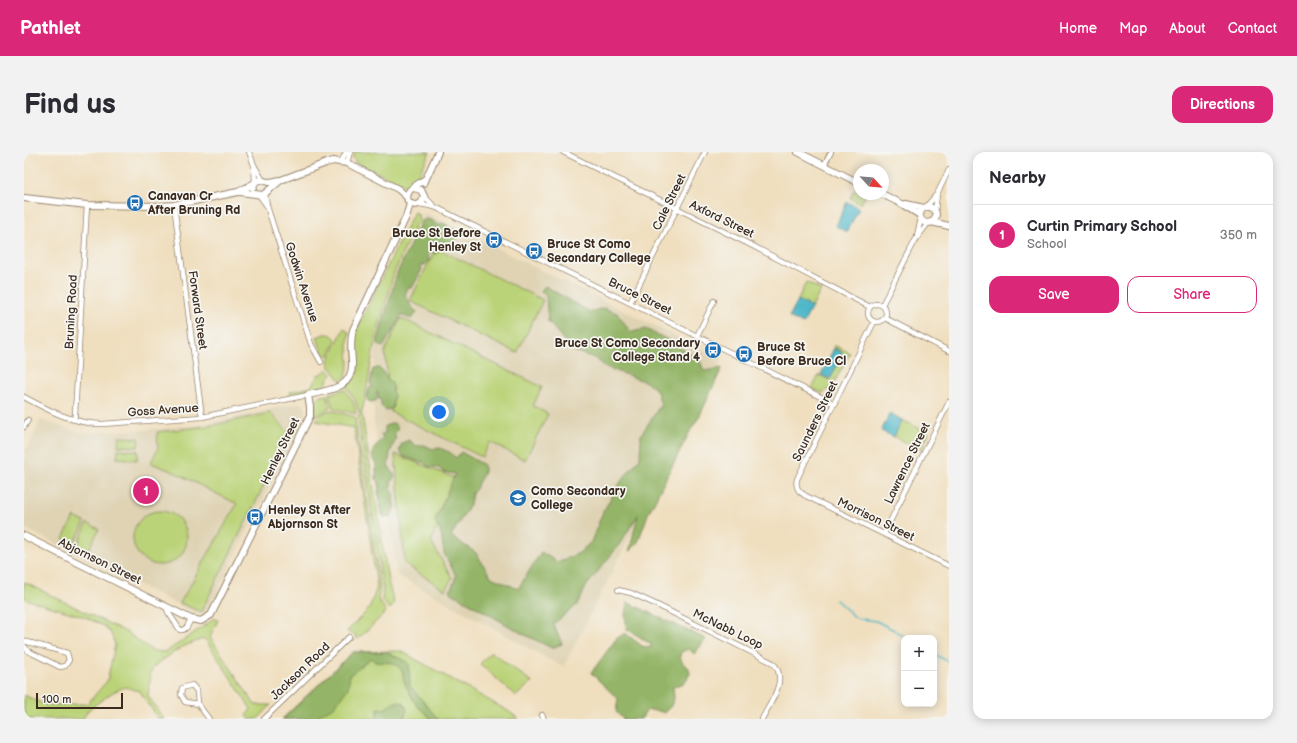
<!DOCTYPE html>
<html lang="en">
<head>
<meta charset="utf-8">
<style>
  body { margin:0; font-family:"Balsamiq Sans",sans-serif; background:#f2f2f3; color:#2b2b33 }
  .controls { position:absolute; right:12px; bottom:12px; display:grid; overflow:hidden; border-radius:8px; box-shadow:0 2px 10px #0003 }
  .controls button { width:36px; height:36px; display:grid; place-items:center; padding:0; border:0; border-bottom:1px solid #e1e1e2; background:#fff; color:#2b2b33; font:20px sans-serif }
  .compass { position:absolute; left:829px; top:12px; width:36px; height:36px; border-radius:50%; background:#fff; box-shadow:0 2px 10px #0003; rotate:116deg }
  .scale { position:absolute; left:12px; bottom:10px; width:87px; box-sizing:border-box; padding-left:4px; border:2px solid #3b2a1e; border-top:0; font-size:11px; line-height:14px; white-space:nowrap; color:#3b2a1e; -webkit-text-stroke:3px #f6f6f2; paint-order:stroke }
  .you { position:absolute; left:415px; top:260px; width:14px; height:14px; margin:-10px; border:3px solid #fff; border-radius:50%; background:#1a73e8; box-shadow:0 0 0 6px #1a73e833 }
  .badge { display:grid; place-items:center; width:26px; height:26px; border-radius:50%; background:#db2777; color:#fff; font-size:13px; font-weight:700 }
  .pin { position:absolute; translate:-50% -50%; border:2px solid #fff; box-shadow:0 1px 4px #0006 }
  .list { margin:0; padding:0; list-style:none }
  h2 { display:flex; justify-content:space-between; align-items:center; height:52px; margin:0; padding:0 16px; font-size:17px }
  h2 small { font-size:13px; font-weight:400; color:#7c7c81 }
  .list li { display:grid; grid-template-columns:26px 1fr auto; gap:12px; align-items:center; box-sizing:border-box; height:60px; padding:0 16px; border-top:1px solid #e1e1e2 }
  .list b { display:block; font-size:15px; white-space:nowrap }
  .list p { margin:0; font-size:13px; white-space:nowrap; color:#7c7c81 }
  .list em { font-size:13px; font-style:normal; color:#7c7c81 }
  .actions { display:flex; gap:8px; padding:12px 16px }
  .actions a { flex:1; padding:9px 0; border:1px solid #db2777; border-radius:12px; text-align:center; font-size:14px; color:#db2777 }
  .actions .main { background:#db2777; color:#fff }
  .map { position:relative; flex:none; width:925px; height:567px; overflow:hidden; border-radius:12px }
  header { display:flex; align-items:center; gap:24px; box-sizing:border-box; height:56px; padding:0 20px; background:#db2777; color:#fff }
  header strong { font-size:19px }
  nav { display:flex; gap:22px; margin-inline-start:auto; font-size:14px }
  .intro { display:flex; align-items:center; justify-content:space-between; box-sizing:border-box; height:96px; padding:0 24px }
  h1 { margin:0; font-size:28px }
  .button { padding:10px 18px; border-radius:12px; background:#db2777; color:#fff; font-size:14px; font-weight:700 }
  main { display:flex; gap:24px; padding:0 24px }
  aside { flex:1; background:#fff; border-radius:12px; box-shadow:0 2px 10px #0003 }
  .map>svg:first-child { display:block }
</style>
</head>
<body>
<header>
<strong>Pathlet</strong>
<nav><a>Home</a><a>Map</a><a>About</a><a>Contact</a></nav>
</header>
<div class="intro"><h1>Find us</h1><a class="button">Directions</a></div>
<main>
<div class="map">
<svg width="925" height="567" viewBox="0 0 925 567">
  <rect width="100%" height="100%" fill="#f6f6f2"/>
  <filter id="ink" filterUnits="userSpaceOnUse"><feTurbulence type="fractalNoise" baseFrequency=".025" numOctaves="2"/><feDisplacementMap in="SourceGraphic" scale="8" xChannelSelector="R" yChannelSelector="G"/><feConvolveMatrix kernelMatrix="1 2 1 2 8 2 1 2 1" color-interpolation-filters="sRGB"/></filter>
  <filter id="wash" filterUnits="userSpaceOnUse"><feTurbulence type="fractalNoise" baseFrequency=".012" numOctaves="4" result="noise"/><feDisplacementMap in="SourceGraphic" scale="16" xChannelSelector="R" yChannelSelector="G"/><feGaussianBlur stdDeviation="0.9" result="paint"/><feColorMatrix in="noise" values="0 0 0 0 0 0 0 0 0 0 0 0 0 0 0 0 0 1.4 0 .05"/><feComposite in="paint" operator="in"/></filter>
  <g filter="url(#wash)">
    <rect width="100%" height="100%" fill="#f0dfbf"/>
    <g fill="#dfd3b4">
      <polygon points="401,61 698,207 539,515 373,423 350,269 351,200 373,121"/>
      <polygon points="276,251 281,254 282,258 279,267 183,460 177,464 0,376 0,302 17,268 56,281 118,278 175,273"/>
    </g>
    <g fill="#bbd378" stroke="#7b7e4b">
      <polygon points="330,0 406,0 392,29 385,31 381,34 331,10 329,5"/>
      <polygon points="830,38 835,41 835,42 841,44 837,52 826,46"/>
      <path d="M390,60L394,62L395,69L391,73L370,121L351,189L340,252L337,261H335C333,251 329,243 322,235C338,216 327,201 332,178Z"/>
      <polygon points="412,96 519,148 493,201 386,149"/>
      <polygon points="782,130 797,138 788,155 774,148"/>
      <polygon points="377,166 518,235 509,254 524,262 501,308 466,290 458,305 367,260 361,199"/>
      <polygon points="320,176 323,178 325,181 324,194 325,213 322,224 317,229 306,215 304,209"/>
      <path d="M300,182C306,182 309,182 312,188L305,203H302L298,200L293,185Z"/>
      <polygon points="810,193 826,201 808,235 801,239 799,241 788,237 795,223 806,228 818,203 817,199 809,195"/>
      <polygon points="303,217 308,222 304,226 301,236 267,244 266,240 287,235 294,223 299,221"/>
      <path d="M320,237C327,245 331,251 332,262L309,256L305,242Z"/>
      <path d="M303,243L306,253L305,256L294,263H290C293,251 286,246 303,243Z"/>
      <path d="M307,258L331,265L356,434L354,448L362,458L361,461L335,486L332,487V483L325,481L323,479L345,457L353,435L330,276L292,269C294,264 301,260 307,258Z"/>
      <polygon points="246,261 266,281 177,460 156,451 213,352 150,320 127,311 134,296 133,280 185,274"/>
      <polygon points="338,262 364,429 370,451 367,456 365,456 358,449 359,436 334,264"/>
      <polygon points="878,268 905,281 897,298 870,285"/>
      <polygon points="95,285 115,286 114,295 94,294"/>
      <polygon points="94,297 114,299 113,308 93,306"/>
      <polygon points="371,302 433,327 407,390 428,426 421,438 381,412"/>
      <circle cx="136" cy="386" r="27"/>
      <polygon points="50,365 61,370 50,392 39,387"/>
      <polygon points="63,371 75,377 64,399 53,394"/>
      <polygon points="0,430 102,480 129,499 142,500 184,471 189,466 194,468 186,485 231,553 247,553 234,567 225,567 222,564 227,557 182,488 179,487 158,495 131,513 127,520 124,544 140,567 135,567 115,539 101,535 89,540 64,558 59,567 0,567 0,543 22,553 63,552 83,529 91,493 87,481 82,477 82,475 61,465 4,448 0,445"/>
      <polygon points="377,499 484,559 495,567 258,567 329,500"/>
      <polygon points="467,500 508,530 492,544 456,512"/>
    </g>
    <g fill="#94b568" stroke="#687043">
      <polygon points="403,67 409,69 411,71 415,73 419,71 423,73 426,77 431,77 434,80 434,85 432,87 430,94 423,95 419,92 412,102 407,100 404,103 405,107 401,113 397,113 396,115 398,117 388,136 384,136 381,142 388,156 393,160 388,167 377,163 373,172 359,195 355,193 353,190 373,121 397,69"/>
      <path d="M521,134L566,160L579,156L593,161L607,180L622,177L646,189L676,209L680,219L698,216L676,263L666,279L624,362L614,390L605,400L614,363L595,393L563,433L553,453L529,472L538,492L528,496L499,482L426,440L432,424L420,401L417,381L411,369L431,322L419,320L415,316L403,314L399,310H395L379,304L375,298L378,291L385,288L392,294L400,293L409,297L416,296L427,301L432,306L437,300L460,313C460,324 460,320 455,329C452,335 454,336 448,341L446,352L427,384L452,401L467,425L494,437L517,400L533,410L555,401L567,390L579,360L591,339L598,328L616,306L617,283L637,252L632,237L622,230L582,215L571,206L549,199L524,169L522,144L517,139Z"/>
      <path d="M355,216L363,224V228L368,231L369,237L368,239L370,244C368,249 370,253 368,257L362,258L357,254V248L355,247L354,240H353V248L348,250L344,249L343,246L345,236L348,235L346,231L349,217Z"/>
      <path d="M370,271L373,274V279L370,282L372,286L366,301L364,313L371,324L367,330V338L370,340L369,350L371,353L367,364L360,365C353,356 358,350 354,341L355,336V330L352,327V312C344,303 350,294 359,287L357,283L361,281V274Z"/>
      <path d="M603,450L682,487L670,502L665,497L657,500C655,508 659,512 665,516L666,522L660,531L649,535L650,546L647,554L640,561L635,559L623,558L617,567H599L592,560L594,547L567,521L592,487L601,481L618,494L626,496L627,492L603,477L601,463Z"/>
      <polygon points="329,500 362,500 385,511 386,534 414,567 408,567 392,553 381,532 378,519 370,511 351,510 347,506 326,523 324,536 310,555 296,562 293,567 259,567"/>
      <polygon points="371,550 379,550 383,557 380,567 353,567 354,556 360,557"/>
    </g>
    <g fill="#4ab5c7" stroke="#427072">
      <polygon points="823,50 835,56 823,80 812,74"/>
      <polygon points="774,148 788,155 779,172 765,165"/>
      <polygon points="810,196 817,200 818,203 806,227 797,223"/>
      <polygon points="866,261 878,268 870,285 857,279"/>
    </g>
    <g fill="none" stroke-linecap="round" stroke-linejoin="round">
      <g stroke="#4ab5c7" stroke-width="1.5">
        <polyline points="812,448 832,466 852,469 870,478 882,486"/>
        <polyline points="910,502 925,510"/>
      </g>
    </g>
  </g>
  <g filter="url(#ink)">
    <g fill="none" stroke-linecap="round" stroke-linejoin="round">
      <g stroke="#96846e" stroke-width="6">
        <g id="minor">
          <polyline points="225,0 230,13 231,30"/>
          <polyline points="539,0 727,93 846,155"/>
          <polyline points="317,10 322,0"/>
          <polyline points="323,11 326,0"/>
          <polyline points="230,13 238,27"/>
          <polyline points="800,13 807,0"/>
          <polyline points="241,42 243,54 287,192 297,210"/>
          <polyline points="235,43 243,54"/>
          <polyline points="400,44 411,55"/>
          <polyline points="396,52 411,55 811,252"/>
          <polyline points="150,53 178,265"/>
          <polyline points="902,55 913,42 925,18"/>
          <polyline points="911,60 913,42"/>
          <polyline points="893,83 897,67"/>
          <polyline points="606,151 681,0"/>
          <circle cx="853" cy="161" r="9"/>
          <polyline points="858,153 892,87 905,70"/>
          <polyline points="861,166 925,199"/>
          <path d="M850,170L773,327C771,336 775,340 782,344L925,414"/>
          <polyline points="673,184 690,149"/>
          <path d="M0,245C24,258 50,272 78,272L178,265L284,243"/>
          <polyline points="50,268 51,262 63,53"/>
          <polyline points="0,275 4,268"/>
          <polyline points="860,382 925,250"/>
          <path d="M594,438L607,441L631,452L749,511C765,527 746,551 738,567"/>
          <polyline points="142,454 144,460 156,478 159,478 163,475 167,467"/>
          <polyline points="0,489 43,501 45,508 41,514 36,515 4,499 0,494"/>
          <polyline points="174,552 161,550 157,543 158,536 168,533 173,539 174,552 185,567"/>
          <polyline points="518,563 520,567"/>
          <polyline points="240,567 325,485"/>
        </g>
      </g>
      <g stroke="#96846e" stroke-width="8">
        <g id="tertiary">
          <polyline points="774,0 835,31"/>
          <polyline points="400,31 414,0"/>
          <path d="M229,36L231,30C237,26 238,29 244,30C248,30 252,29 256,28"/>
          <path d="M390,36L397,38L400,44L398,50C394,54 388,54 384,49C380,38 392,34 400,28"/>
          <polyline points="216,40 239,43 257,28 302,11 309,9 323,11 374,37 383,45"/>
          <polyline points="858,42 878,52 896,63"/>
          <polyline points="0,46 63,53 137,54 150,53 214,40 229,32"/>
          <polyline points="882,52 900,56"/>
          <circle cx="904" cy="63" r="8"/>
          <polyline points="907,70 925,74"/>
          <path d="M0,384L167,467L177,469L187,463L286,264V255L284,243C305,238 330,237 328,209C327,199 326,189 329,178L382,65L386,52"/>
        </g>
      </g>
      <use href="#minor" stroke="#fff" stroke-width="4.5"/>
      <use href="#tertiary" stroke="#fff" stroke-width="6"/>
    </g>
  </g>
  <defs>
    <g id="bus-disc" transform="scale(0.9)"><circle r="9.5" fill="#1f6fb2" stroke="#f6f6f2"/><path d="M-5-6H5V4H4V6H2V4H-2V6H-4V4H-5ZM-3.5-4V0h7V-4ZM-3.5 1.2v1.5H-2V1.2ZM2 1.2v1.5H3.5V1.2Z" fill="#fff"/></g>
    <g id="school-disc" transform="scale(0.9)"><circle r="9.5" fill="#1f6fb2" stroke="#f6f6f2"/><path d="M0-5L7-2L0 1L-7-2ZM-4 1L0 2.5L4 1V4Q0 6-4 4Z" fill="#fff"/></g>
  </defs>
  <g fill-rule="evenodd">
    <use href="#bus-disc" x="111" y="51"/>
    <use href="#bus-disc" x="470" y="88"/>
    <use href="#bus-disc" x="510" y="99"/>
    <use href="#bus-disc" x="689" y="198"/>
    <use href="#bus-disc" x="720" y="202"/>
    <use href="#school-disc" x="494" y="346"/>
    <use href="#bus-disc" x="231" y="365"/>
  </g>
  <g text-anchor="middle" stroke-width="3.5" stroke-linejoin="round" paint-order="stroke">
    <g font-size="12" font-weight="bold" fill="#3b2a1e" stroke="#f6f6f2" text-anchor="start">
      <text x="124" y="48">Canavan Cr<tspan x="124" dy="14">After Bruning Rd</tspan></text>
      <text x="457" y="85" text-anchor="end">Bruce St Before<tspan x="457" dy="14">Henley St</tspan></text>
      <text x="523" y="96">Bruce St Como<tspan x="523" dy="14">Secondary College</tspan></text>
      <text x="676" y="195" text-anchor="end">Bruce St Como Secondary<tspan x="676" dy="14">College Stand 4</tspan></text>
      <text x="733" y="199">Bruce St<tspan x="733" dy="14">Before Bruce Cl</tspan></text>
      <text x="507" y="343">Como Secondary<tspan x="507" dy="14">College</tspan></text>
      <text x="244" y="362">Henley St After<tspan x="244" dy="14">Abjornson St</tspan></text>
    </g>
    <g font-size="12" fill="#3b2a1e" stroke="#f6f6f2">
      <text transform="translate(645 50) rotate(-64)" y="4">Cale Street</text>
      <text transform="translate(698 67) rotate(26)" y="4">Axford Street</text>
      <text transform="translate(278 130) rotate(72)" y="4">Godwin Avenue</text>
      <text transform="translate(616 144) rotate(26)" y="4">Bruce Street</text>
      <text transform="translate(174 158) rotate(82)" y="4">Forward Street</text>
      <text transform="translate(47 160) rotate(-87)" y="4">Bruning Road</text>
      <text transform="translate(139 258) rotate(-4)" y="4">Goss Avenue</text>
      <text transform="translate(791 269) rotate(-64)" y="4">Saunders Street</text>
      <text transform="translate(256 299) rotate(-64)" y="4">Henley Street</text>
      <text transform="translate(883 311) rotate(-64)" y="4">Lawrence Street</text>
      <text transform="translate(852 367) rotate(26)" y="4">Morrison Street</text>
      <text transform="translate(76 409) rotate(26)" y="4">Abjornson Street</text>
      <text transform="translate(704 477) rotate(26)" y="4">McNabb Loop</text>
      <text transform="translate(276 519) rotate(-44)" y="4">Jackson Road</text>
    </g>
  </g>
</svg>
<div class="controls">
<button>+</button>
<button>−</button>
</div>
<svg class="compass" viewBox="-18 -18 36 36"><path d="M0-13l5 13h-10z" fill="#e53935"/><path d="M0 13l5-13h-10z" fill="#7c7c81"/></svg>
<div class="scale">100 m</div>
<div class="you"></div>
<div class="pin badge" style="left:122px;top:339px">1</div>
</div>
<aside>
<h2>Nearby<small></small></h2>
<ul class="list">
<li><span class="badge">1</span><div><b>Curtin Primary School</b><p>School</p></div><em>350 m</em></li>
</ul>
<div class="actions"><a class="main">Save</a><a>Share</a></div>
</aside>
</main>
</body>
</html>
